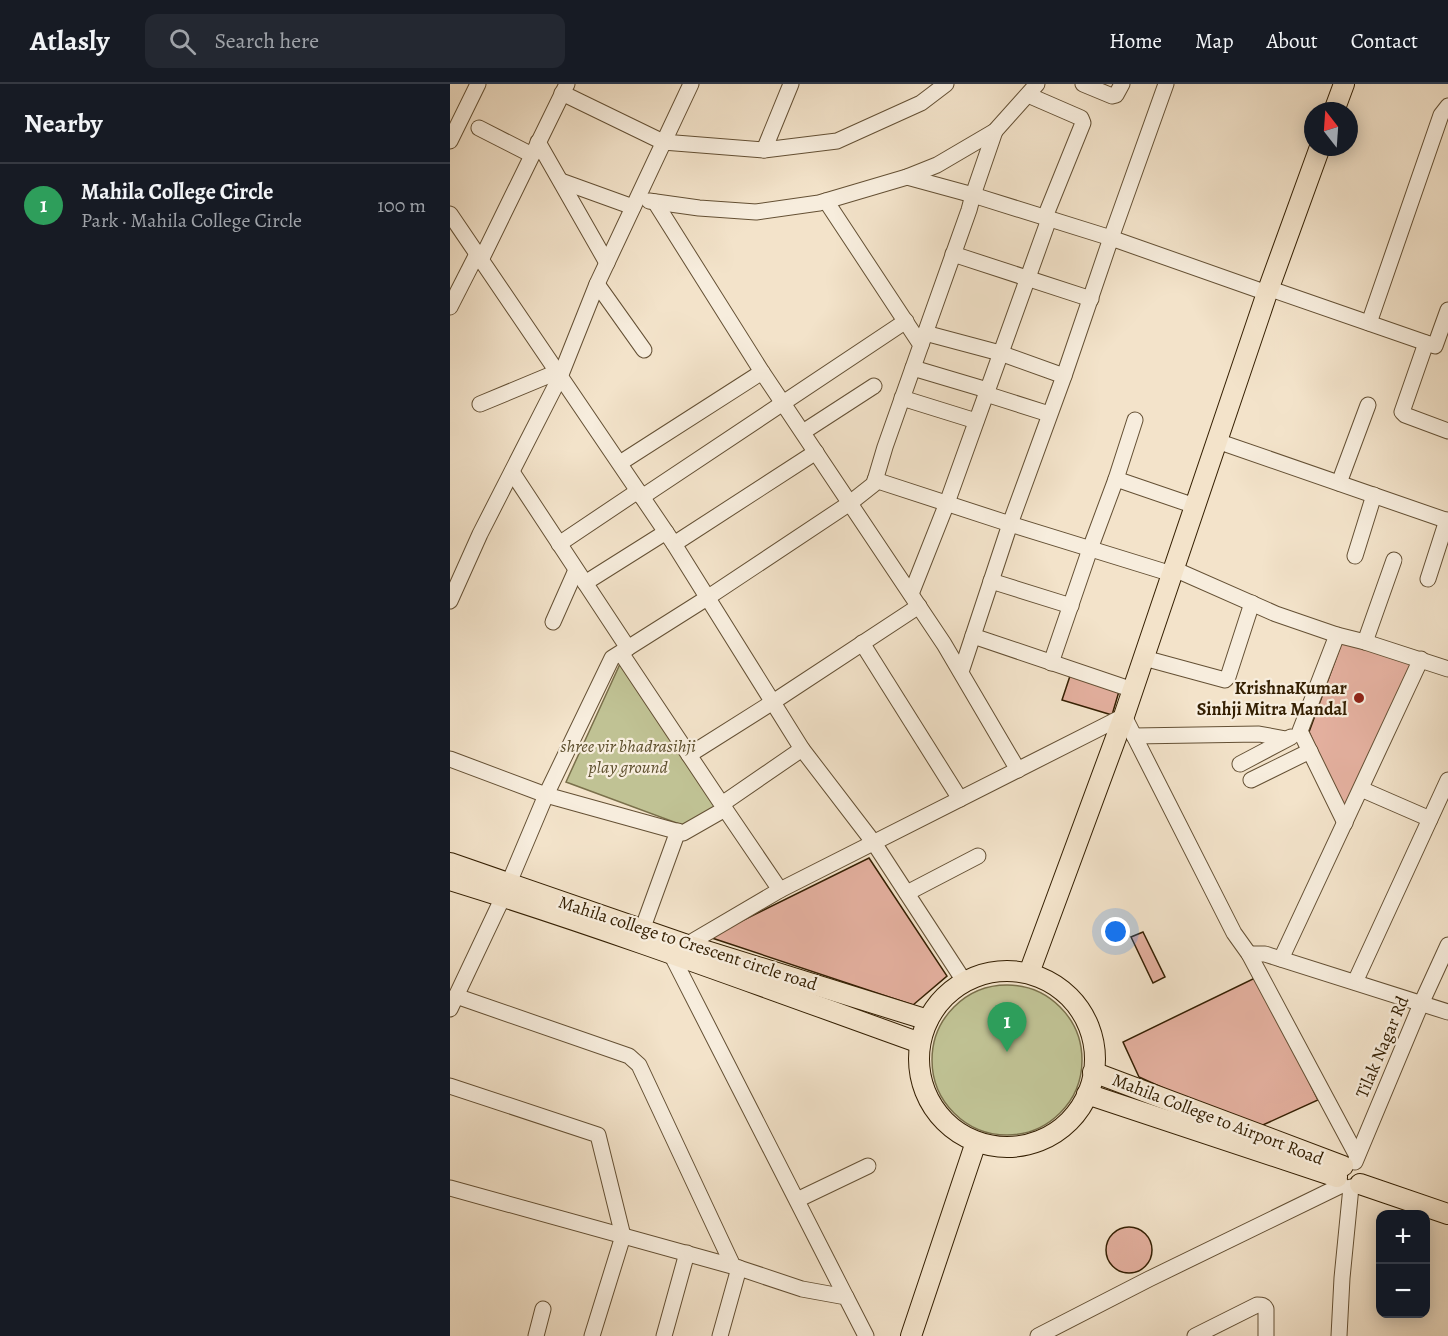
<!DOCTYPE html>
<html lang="en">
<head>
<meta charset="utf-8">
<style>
  body { margin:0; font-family:Alegreya,serif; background:#242831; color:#f1f3f6 }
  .controls { position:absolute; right:18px; bottom:18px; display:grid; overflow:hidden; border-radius:12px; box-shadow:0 3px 15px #0003 }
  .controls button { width:54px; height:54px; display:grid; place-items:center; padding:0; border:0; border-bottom:2px solid #363941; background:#171b24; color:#f1f3f6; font:30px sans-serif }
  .compass { position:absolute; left:854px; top:18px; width:54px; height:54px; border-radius:50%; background:#171b24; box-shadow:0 3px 15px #0003; rotate:343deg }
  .you { position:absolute; left:666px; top:848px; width:21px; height:21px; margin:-15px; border:4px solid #fff; border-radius:50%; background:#1a73e8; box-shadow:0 0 0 9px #1a73e833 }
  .badge { display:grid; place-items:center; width:39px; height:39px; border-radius:50%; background:#8c9099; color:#fff; font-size:20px; font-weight:700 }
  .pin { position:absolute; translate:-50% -50px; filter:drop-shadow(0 2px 3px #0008) }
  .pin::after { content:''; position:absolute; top:32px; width:21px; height:18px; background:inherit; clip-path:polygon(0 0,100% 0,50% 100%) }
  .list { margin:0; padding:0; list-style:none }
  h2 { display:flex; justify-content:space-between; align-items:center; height:78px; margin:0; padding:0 24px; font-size:26px }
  h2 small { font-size:20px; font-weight:400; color:#9ea1a6 }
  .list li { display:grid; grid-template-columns:39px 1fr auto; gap:18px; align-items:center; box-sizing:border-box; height:84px; padding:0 24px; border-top:2px solid #363941 }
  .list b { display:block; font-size:22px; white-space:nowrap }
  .list p { margin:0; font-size:20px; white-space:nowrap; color:#9ea1a6 }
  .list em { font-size:20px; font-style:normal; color:#9ea1a6 }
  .icon { flex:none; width:33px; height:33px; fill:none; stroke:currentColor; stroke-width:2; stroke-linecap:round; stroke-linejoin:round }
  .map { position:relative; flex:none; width:998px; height:1252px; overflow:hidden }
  header { display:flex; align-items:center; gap:36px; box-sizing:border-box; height:84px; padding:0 30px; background:#171b24; border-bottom:2px solid #363941 }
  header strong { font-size:28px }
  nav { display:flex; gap:33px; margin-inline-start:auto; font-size:21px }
  .search { width:420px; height:54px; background:#242831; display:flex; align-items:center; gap:15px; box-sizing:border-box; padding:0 21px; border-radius:12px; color:#9ea1a6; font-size:22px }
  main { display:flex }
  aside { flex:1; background:#171b24 }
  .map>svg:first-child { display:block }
</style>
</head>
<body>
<header>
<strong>Atlasly</strong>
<div class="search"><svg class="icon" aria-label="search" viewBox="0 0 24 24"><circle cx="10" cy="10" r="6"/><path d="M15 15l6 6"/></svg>Search here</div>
<nav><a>Home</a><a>Map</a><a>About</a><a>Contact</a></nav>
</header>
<main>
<aside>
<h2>Nearby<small></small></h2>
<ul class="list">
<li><span class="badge" style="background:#2e9e5b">1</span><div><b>Mahila College Circle</b><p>Park · Mahila College Circle</p></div><em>100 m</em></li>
</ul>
</aside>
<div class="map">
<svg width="998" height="1252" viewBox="0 0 998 1252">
  <rect width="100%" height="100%" fill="#f3e3ca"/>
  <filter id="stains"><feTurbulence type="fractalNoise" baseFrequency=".00333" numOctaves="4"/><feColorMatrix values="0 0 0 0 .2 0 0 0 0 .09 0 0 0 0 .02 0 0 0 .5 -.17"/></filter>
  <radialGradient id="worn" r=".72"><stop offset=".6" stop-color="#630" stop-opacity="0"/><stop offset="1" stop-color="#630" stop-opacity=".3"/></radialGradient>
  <g fill="#c0c294" stroke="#7a704b" stroke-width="1.5">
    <polygon points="170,580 267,723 232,741 116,698"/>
    <circle cx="557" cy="976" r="75"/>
  </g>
  <g fill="#e4b09f" stroke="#341f02" stroke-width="1.5">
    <polygon points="893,555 962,579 895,728 859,648"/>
    <polygon points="621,589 670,604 662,631 612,616"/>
    <polygon points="419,774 497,892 463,921 259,853"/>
    <polygon points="693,848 715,893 703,899 681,853"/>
    <polygon points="807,893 868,1016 804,1045 689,993 673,958"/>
    <circle cx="679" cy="1166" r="23"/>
  </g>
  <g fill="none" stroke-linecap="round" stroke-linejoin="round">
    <g stroke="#645034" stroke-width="17">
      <g id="minor">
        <polyline points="633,0 662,12 666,11 672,0"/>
        <polyline points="112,9 213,58 314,66 387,57 471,19 496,0"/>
        <polyline points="578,11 631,34 633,39 595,133"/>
        <polyline points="29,44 82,71"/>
        <polyline points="0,57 28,0"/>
        <polyline points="88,58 157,179"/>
        <polyline points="314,66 341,0"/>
        <polyline points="457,93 523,111 661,154 716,0"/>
        <polyline points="111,97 183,123"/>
        <polyline points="199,117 249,124 306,128 369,119 457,93 487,81 545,47 587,0"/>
        <polyline points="205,118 312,288 494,560 568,686"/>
        <polyline points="0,130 224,460 352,665 424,759 514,897"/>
        <polyline points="503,170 641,215"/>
        <polyline points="31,176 117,0"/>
        <polyline points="147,200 194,266"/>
        <polyline points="818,204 985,262 998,226"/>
        <polyline points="0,223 27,170"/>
        <polyline points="919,239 991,31 998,22"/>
        <polyline points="475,249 550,269 614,292"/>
        <polyline points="976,259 952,328 955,331 998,347"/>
        <polyline points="471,261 519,126 523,111 545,47"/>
        <polyline points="463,284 537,306"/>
        <polyline points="536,310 599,330"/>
        <polyline points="452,314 526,337"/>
        <polyline points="30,320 107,288"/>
        <polyline points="353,348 424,302"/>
        <polyline points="767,357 998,437"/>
        <polyline points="170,379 312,288"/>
        <polyline points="62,388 178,564"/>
        <polyline points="666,395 745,422"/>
        <polyline points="425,396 560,440 614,292 661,154 817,209"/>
        <polyline points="889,399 918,321"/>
        <polyline points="192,413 456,237"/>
        <polyline points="109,460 188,407"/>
        <polyline points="224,460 366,368"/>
        <polyline points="905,472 924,411"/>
        <polyline points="724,485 826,530 887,551 915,558 998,585"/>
        <polyline points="978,495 997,436"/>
        <polyline points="541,497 621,522"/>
        <polyline points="135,499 216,448"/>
        <polyline points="461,510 497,419 599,135"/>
        <polyline points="0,517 30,450 110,293 147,200 241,0"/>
        <polyline points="103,538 126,486"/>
        <polyline points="887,551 850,647 895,739"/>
        <polyline points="523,552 683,606"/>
        <polyline points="915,558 944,476"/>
        <polyline points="412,559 510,715"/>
        <polyline points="694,574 775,596 778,593 802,519"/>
        <polyline points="601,579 640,465 666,395 685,336"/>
        <polyline points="511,588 560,440 722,490"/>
        <polyline points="684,652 809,650 836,655"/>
        <polyline points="239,671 323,618 469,522"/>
        <polyline points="0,675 96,711 233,749 275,725 171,569"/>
        <polyline points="790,680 841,653"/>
        <polyline points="801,696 860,667"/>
        <polyline points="911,705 980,735"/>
        <polyline points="272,720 352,665"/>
        <polyline points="275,725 330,806"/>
        <polyline points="457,809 528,772"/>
        <polyline points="192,846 228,747"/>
        <polyline points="799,870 815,870 998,928"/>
        <polyline points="831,875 971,575"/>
        <polyline points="905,898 998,696"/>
        <polyline points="6,912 179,972 189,981 283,1182"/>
        <polyline points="0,925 53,813 96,711 162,574 257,514 400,419 424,400 435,363 471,261 376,117"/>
        <polyline points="0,1002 148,1051 173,1152 142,1252"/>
        <polyline points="905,1078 971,920 998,861"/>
        <polyline points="0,1104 289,1184 352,1205 396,1213 416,1252"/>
        <polyline points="347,1116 418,1082"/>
        <polyline points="396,1213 221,870 330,806 674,632 784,849 799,870 907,1072"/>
        <polyline points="86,1252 93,1225"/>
        <polyline points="214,1252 237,1169"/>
        <polyline points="270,1252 289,1184"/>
        <polyline points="588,1252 699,1195 892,1101"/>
        <path d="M745,1252L807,1221C812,1221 814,1221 816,1225V1252"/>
        <polyline points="889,1252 892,1194 901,1103"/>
      </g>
    </g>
    <g stroke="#341f02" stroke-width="22">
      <g id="major">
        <polyline points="884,27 894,0"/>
        <polyline points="0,779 237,861 478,936"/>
        <path d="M0,796C159,845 314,903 470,959"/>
        <circle cx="557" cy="975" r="88"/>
        <polyline points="579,889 674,632 817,209 870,63"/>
        <polyline points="643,988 893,1082"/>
        <polyline points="637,1010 887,1093"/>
        <polyline points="910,1100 998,1130"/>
        <polyline points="461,1252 526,1058"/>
      </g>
    </g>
    <use href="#minor" stroke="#f7eddd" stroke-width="15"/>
    <use href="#major" stroke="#f3e3ca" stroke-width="20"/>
  </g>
  <circle fill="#8f2418" stroke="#f7eddd" stroke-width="2" cx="909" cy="614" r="6"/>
  <g text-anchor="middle" stroke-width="4.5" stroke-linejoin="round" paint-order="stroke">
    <g font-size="18" font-weight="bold" fill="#341f02" stroke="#f7eddd" text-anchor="end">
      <text x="897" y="610">KrishnaKumar<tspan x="897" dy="21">Sinhji Mitra Mandal</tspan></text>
    </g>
    <g font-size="18" font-style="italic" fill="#5e502e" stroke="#f7eddd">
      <text x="178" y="668">shree vir bhadrasihji<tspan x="178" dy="21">play ground</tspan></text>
    </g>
    <g font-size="18" fill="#341f02" stroke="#f7eddd">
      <text transform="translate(238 859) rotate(18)" y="6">Mahila college to Crescent circle road</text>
      <text transform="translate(932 963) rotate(-67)" y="6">Tilak Nagar Rd</text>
      <text transform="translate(768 1035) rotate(21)" y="6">Mahila College to Airport Road</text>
    </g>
  </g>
  <rect width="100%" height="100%" filter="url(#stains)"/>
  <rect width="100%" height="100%" fill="url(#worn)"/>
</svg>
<div class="controls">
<button>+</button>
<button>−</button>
</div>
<svg class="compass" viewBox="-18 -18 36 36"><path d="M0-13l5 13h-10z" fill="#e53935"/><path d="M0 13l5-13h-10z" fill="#9ea1a6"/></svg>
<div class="you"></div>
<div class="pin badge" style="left:557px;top:968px;background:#2e9e5b">1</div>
</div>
</main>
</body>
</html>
